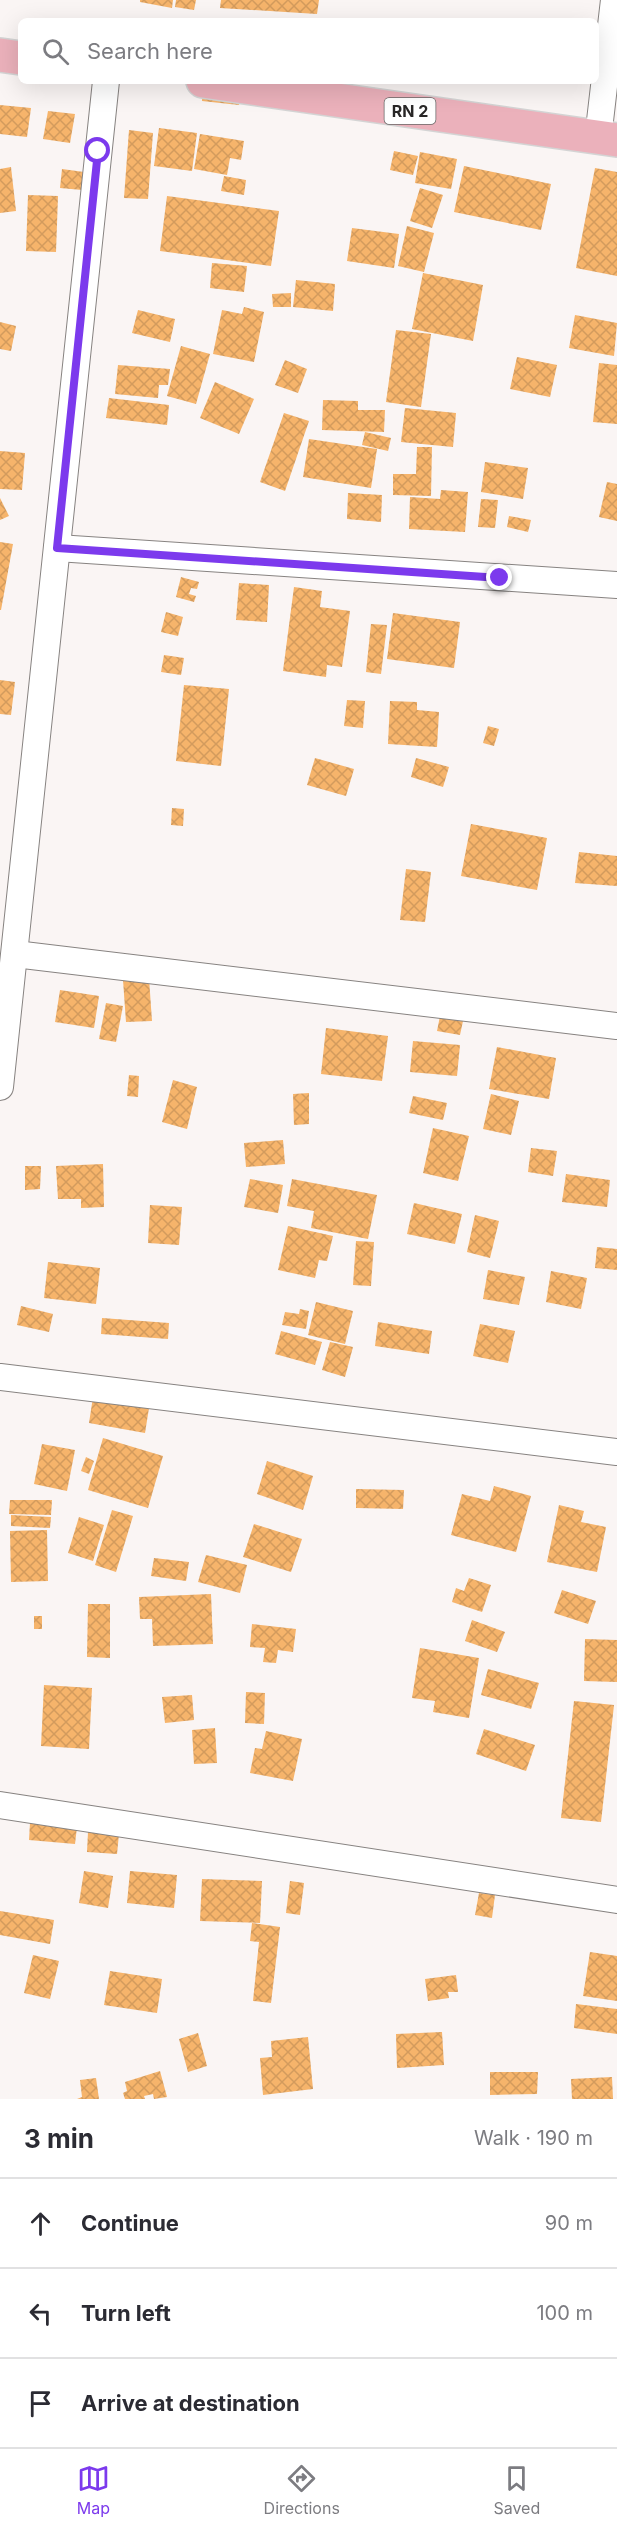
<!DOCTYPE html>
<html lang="en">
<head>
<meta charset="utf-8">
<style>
  body { margin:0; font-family:Inter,sans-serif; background:#f7f7f7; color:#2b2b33 }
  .stop { position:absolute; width:18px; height:18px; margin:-14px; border:4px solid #7c3aed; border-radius:50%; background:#fff }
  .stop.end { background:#7c3aed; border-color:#fff; box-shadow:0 2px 6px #0008 }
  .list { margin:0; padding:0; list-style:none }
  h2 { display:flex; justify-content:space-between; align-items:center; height:78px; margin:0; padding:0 24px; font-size:26px }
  h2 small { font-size:20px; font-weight:400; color:#7c7c81 }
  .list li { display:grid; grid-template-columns:39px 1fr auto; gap:18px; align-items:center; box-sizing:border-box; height:90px; padding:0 24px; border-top:2px solid #e1e1e2 }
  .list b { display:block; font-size:22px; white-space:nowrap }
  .list em { font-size:20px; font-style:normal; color:#7c7c81 }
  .icon { flex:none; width:33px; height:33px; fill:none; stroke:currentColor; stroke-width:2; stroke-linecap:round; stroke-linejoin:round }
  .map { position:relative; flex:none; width:617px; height:2099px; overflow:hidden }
  .search { position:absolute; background:#fff; box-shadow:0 6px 24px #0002; left:18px; right:18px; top:18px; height:66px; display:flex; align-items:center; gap:15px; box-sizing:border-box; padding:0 21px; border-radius:9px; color:#7c7c81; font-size:22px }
  .sheet { height:348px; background:#fff }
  nav { display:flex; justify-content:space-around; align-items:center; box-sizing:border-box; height:84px; border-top:2px solid #e1e1e2; background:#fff; font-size:16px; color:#7c7c81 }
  nav a { display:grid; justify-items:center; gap:3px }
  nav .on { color:#7c3aed }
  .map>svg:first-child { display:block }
</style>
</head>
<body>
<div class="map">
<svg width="617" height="2099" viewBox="0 0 617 2099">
  <defs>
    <pattern id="building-cross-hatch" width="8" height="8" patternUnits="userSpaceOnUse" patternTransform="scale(1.5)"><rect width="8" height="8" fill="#f6b46b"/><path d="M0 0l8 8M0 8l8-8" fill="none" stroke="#d39b5d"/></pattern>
  </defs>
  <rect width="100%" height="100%" fill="#faf5f4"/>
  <g fill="url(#building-cross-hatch)">
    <polygon points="140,0 173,0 172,8 140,2"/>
    <polygon points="176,0 196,0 194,10 175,7"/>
    <polygon points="221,0 319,0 317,14 220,8"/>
    <polygon points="203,88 241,92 239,105 202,101"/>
    <polygon points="0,105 31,108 27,137 0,134"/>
    <polygon points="48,111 75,114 70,143 43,139"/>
    <polygon points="159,128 197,133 192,171 154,166"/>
    <polygon points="129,130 153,133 148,199 124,198"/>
    <polygon points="200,134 244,141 241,160 230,158 227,175 194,169"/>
    <polygon points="394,151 418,156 413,175 390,170"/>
    <polygon points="420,152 457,159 451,189 415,183"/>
    <polygon points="464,166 551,184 541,230 454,212"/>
    <polygon points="11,167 16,211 0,213 0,169"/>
    <polygon points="595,168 617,172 617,276 576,268"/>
    <polygon points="62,169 84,172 82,190 60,188"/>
    <polygon points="224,176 246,180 244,195 221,191"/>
    <polygon points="420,188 443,195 432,228 410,221"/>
    <polygon points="28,195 58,196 56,252 26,251"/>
    <polygon points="167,196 279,211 271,266 160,251"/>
    <polygon points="407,226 434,233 424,272 398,266"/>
    <polygon points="352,228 399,234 394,268 347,261"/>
    <polygon points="212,263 247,266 244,292 210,288"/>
    <polygon points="423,273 483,285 473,341 412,329"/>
    <polygon points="296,280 335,284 333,311 293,307"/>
    <polygon points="291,293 291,307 273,307 272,294"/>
    <polygon points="244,307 264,312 254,362 213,354 222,310 242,314"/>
    <polygon points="138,310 175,319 170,342 132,333"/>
    <polygon points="575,315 617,323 614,356 569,348"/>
    <polygon points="0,322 16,326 11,351 0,349"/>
    <polygon points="396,330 431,334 421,407 386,402"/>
    <polygon points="181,346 210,354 196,404 167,396"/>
    <polygon points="517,357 557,365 550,397 510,389"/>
    <polygon points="285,360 307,369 298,393 275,385"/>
    <polygon points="599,363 617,365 617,424 593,422"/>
    <polygon points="118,365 170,369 168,385 159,385 158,398 115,394"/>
    <polygon points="215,382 254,399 239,434 200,418"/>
    <polygon points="109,398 169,405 167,425 106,418"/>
    <polygon points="323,400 358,401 358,410 385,410 384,432 322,430"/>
    <polygon points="405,408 456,413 453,447 401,442"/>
    <polygon points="284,413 309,421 285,491 260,482"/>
    <polygon points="365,432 391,438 388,451 362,445"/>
    <polygon points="309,439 377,449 371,488 303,477"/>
    <polygon points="417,447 432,447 431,496 393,495 393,474 416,474"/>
    <polygon points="0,451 25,453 22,490 0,489"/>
    <polygon points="485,462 528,468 523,499 481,492"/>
    <polygon points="607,482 617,484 617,521 599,517"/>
    <polygon points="441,490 468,492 465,532 409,529 410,497 440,499"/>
    <polygon points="348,493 382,495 381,522 347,519"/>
    <polygon points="0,498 9,516 0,520"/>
    <polygon points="481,499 498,500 495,528 478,527"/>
    <polygon points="509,516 531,520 528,532 507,527"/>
    <polygon points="0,542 13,544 1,610 0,610"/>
    <polygon points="181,577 199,582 197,589 191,588 189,594 196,596 194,602 176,597"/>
    <polygon points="239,583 269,585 267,622 236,620"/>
    <polygon points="294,587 322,591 320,607 350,611 342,667 327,665 326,677 283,671"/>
    <polygon points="166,612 183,617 178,636 161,632"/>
    <polygon points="393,613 460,622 454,668 387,659"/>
    <polygon points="371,624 387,625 381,674 366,672"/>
    <polygon points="164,655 184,658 181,675 161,672"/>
    <polygon points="0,680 15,682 11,715 0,714"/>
    <polygon points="184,685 229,689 221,766 176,761"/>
    <polygon points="347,700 365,701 363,728 344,726"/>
    <polygon points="390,701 417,702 417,710 439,712 437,747 388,744"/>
    <polygon points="488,726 499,729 494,746 483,743"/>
    <polygon points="315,758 354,769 346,796 307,785"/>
    <polygon points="416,758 449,767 443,787 411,777"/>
    <polygon points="172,808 184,809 183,826 171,825"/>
    <polygon points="471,824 547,838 537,890 461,876"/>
    <polygon points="579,852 617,856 617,886 575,883"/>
    <polygon points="406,869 431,872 425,922 400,920"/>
    <polygon points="149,978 152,1021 126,1022 123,980"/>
    <polygon points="60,990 99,996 94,1028 55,1022"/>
    <polygon points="106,1003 123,1006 116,1042 99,1039"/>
    <polygon points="440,1016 463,1021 460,1035 437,1031"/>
    <polygon points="326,1028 388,1036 382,1081 321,1074"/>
    <polygon points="413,1041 460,1045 457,1076 410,1072"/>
    <polygon points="497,1047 556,1058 549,1099 489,1089"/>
    <polygon points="129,1075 139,1076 138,1097 127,1096"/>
    <polygon points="173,1080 197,1087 187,1129 162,1122"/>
    <polygon points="309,1093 309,1124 294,1125 293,1094"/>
    <polygon points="491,1094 519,1101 511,1135 483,1129"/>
    <polygon points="413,1096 447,1103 443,1120 409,1113"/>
    <polygon points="433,1128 469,1136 458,1181 423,1173"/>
    <polygon points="283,1140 285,1164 246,1167 244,1143"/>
    <polygon points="531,1148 557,1151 553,1176 528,1172"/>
    <polygon points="103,1164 104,1207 81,1208 81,1199 58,1199 56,1166"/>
    <polygon points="25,1166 41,1166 40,1189 25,1190"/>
    <polygon points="566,1174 610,1180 607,1207 562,1202"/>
    <polygon points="250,1179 283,1185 278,1213 244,1207"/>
    <polygon points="292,1179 377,1195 368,1239 311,1228 314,1211 287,1206"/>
    <polygon points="414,1203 462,1214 455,1244 407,1234"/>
    <polygon points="150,1205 182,1207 179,1245 148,1243"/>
    <polygon points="475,1215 499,1221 490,1258 467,1252"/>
    <polygon points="288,1226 333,1236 327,1261 319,1260 315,1278 278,1270"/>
    <polygon points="356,1241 374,1242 371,1286 353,1285"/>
    <polygon points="597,1247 617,1249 617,1270 595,1268"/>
    <polygon points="48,1262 100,1268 96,1304 44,1298"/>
    <polygon points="488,1270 525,1277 519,1305 483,1299"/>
    <polygon points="551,1271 587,1278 581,1309 546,1302"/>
    <polygon points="316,1302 353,1311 345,1344 308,1335"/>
    <polygon points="21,1306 53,1314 49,1332 17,1325"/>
    <polygon points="300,1309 309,1311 306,1329 282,1325 285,1312 299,1314"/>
    <polygon points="102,1318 169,1323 168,1339 101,1334"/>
    <polygon points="378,1322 432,1331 429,1354 375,1346"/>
    <polygon points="480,1324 515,1331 508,1363 473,1356"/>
    <polygon points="281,1331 322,1342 315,1365 275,1354"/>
    <polygon points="330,1342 353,1347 345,1377 322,1370"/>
    <polygon points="93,1397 149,1408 145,1433 89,1423"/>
    <polygon points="103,1438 163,1456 148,1508 88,1490"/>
    <polygon points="42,1444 75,1450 67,1491 34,1484"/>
    <polygon points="86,1457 94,1461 89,1474 81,1471"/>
    <polygon points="267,1461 313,1476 303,1510 257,1494"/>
    <polygon points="494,1486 531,1496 516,1552 451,1535 462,1494 490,1501"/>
    <polygon points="356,1489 404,1490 403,1509 356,1508"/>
    <polygon points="10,1500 52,1500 51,1515 9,1514"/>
    <polygon points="559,1505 584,1511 581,1522 606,1527 597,1572 547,1562"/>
    <polygon points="112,1510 133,1516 116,1572 95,1565"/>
    <polygon points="11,1515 51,1517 50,1528 11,1526"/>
    <polygon points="79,1517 104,1525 93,1561 68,1553"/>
    <polygon points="254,1524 302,1539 291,1572 243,1557"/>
    <polygon points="47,1530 48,1581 11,1582 10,1531"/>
    <polygon points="206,1555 247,1565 240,1593 198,1582"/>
    <polygon points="154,1558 189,1562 186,1581 151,1576"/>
    <polygon points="469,1578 491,1585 482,1612 452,1602 456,1588 464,1591"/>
    <polygon points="562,1590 596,1601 588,1624 554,1613"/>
    <polygon points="211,1594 213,1644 153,1646 152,1619 140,1619 139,1597"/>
    <polygon points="88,1604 110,1604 110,1658 87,1657"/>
    <rect x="34" y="1616" width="8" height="13"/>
    <polygon points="472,1620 505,1632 497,1652 465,1641"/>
    <polygon points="252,1624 296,1629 293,1652 278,1650 276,1663 263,1662 265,1648 250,1647"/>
    <polygon points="585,1639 617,1640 617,1682 584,1681"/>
    <polygon points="420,1648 479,1658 469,1718 433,1712 435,1701 412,1698"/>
    <polygon points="488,1669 539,1683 531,1709 481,1695"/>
    <polygon points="44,1685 92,1688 89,1749 41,1746"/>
    <polygon points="246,1692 265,1693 264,1724 245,1723"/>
    <polygon points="192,1695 194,1720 165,1723 162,1697"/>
    <polygon points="574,1701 614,1705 601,1822 561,1818"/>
    <polygon points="215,1728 217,1763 194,1764 192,1730"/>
    <polygon points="484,1729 535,1745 526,1771 476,1754"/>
    <polygon points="266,1731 302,1739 293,1781 250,1773 255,1748 262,1749"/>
    <polygon points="30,1823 77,1827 75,1844 29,1840"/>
    <polygon points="88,1832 119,1834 117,1854 87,1852"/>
    <polygon points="84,1871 113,1876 108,1908 79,1903"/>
    <polygon points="130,1871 177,1875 174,1908 127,1903"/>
    <polygon points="202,1879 262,1881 260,1923 200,1921"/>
    <polygon points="290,1881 304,1883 300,1915 286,1913"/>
    <polygon points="479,1893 495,1895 492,1918 475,1915"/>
    <polygon points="0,1911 54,1920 50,1944 0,1935"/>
    <polygon points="252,1923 280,1927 271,2003 253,2001 259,1942 250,1941"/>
    <polygon points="590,1952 617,1956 617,2001 583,1996"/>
    <polygon points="33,1955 59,1961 50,1999 24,1993"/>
    <polygon points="110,1971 162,1979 157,2013 104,2005"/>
    <polygon points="456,1975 458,1992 448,1992 449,1998 428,2001 425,1979"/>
    <polygon points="576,2004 617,2009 617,2034 574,2028"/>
    <polygon points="442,2032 444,2065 397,2068 396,2034"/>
    <polygon points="198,2033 207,2066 188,2072 179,2039"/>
    <polygon points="308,2037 313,2089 263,2095 260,2058 272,2057 271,2041"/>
    <polygon points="160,2071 167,2097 154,2099 153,2094 144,2096 145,2099 125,2099 123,2093 127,2091 125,2082"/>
    <polygon points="490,2072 538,2072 537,2094 490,2095"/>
    <polygon points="612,2077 613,2099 572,2099 571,2079"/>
    <polygon points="96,2078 99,2099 77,2099 82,2097 80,2080"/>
  </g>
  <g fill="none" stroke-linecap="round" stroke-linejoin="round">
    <g stroke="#878381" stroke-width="28">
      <g id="street">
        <polyline points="598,138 614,0"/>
        <polyline points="57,548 617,585"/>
        <polyline points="15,954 617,1026"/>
        <polyline points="0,1087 106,81"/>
        <polyline points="0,1377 617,1452"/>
        <polyline points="0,1805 617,1900"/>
      </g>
    </g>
    <g stroke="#d4d4d4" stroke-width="36">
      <g id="primary">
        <polyline points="0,55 21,58"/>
        <polyline points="203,81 617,140"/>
      </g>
    </g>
    <use href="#street" stroke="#fff" stroke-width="26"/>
    <use href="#primary" stroke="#ebb1bb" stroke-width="33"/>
  </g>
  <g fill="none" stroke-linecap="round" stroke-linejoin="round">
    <polyline stroke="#7c3aed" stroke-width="8" points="98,151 57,548 500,578"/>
  </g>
  <g text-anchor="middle" stroke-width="5" stroke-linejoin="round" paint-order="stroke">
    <rect fill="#fff" stroke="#686767" stroke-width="1.5" x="384.5" y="98" width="51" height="26" rx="4.5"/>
    <g font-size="16" font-weight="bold" fill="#282626">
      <text x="410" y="117">RN 2</text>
    </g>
  </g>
</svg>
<div class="stop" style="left:98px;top:151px"></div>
<div class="stop end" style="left:500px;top:578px"></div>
<div class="search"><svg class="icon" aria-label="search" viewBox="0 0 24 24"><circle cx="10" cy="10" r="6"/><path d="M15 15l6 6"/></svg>Search here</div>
</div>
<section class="sheet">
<h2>3 min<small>Walk · 190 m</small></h2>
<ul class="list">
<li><svg class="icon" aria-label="ahead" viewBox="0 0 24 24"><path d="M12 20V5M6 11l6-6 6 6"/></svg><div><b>Continue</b></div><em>90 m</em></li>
<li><svg class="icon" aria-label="left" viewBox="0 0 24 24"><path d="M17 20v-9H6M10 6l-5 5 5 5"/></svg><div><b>Turn left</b></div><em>100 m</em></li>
<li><svg class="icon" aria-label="arrive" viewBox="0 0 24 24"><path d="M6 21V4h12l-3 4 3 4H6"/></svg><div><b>Arrive at destination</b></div></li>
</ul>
</section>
<nav>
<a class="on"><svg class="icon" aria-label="map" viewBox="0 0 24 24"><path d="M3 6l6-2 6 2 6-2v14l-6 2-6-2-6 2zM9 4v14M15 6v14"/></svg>Map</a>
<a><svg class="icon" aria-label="directions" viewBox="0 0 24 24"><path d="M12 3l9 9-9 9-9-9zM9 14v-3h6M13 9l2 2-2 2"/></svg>Directions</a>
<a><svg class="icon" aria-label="saved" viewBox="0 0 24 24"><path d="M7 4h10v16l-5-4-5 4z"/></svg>Saved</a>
</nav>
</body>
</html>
